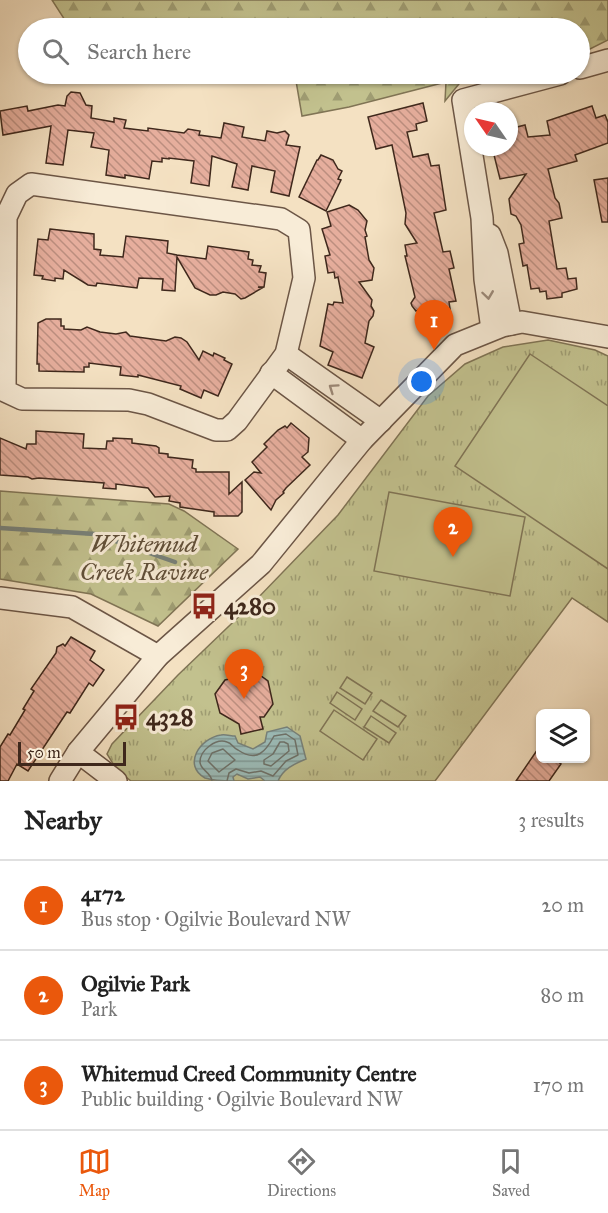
<!DOCTYPE html>
<html lang="en">
<head>
<meta charset="utf-8">
<style>
  body { margin:0; font-family:"IM FELL Great Primer",serif; background:#f2f2f2; color:#222 }
  .controls { position:absolute; right:18px; bottom:18px; display:grid; overflow:hidden; border-radius:9px; box-shadow:0 2px 4px #0004 }
  .controls button { width:54px; height:54px; display:grid; place-items:center; padding:0; border:0; border-bottom:2px solid #e0e0e0; background:#fff; color:#222; font:30px sans-serif }
  .compass { position:absolute; left:464px; top:102px; width:54px; height:54px; border-radius:50%; background:#fff; box-shadow:0 2px 4px #0004; rotate:304deg }
  .scale { position:absolute; left:18px; bottom:15px; width:108px; box-sizing:border-box; padding-left:6px; border:3px solid #3f281c; border-top:0; font-size:16px; line-height:21px; white-space:nowrap; color:#3f281c; -webkit-text-stroke:4px #f8ecd7; paint-order:stroke }
  .you { position:absolute; left:422px; top:382px; width:21px; height:21px; margin:-15px; border:4px solid #fff; border-radius:50%; background:#1a73e8; box-shadow:0 0 0 9px #1a73e833 }
  .badge { display:grid; place-items:center; width:39px; height:39px; border-radius:50%; background:#ea580c; color:#fff; font-size:20px; font-weight:700 }
  .pin { position:absolute; translate:-50% -50px; filter:drop-shadow(0 2px 3px #0008) }
  .pin::after { content:''; position:absolute; top:32px; width:21px; height:18px; background:inherit; clip-path:polygon(0 0,100% 0,50% 100%) }
  .list { margin:0; padding:0; list-style:none }
  h2 { display:flex; justify-content:space-between; align-items:center; height:78px; margin:0; padding:0 24px; font-size:26px }
  h2 small { font-size:20px; font-weight:400; color:#767676 }
  .list li { display:grid; grid-template-columns:39px 1fr auto; gap:18px; align-items:center; box-sizing:border-box; height:90px; padding:0 24px; border-top:2px solid #e0e0e0 }
  .list b { display:block; font-size:22px; white-space:nowrap }
  .list p { margin:0; font-size:20px; white-space:nowrap; color:#767676 }
  .list em { font-size:20px; font-style:normal; color:#767676 }
  .icon { flex:none; width:33px; height:33px; fill:none; stroke:currentColor; stroke-width:2; stroke-linecap:round; stroke-linejoin:round }
  .map { position:relative; flex:none; width:608px; height:781px; overflow:hidden }
  .search { position:absolute; background:#fff; box-shadow:0 2px 4px #0004; left:18px; right:18px; top:18px; height:66px; display:flex; align-items:center; gap:15px; box-sizing:border-box; padding:0 21px; border-radius:33px; color:#767676; font-size:22px }
  .sheet { height:348px; background:#fff }
  nav { display:flex; justify-content:space-around; align-items:center; box-sizing:border-box; height:84px; border-top:2px solid #e0e0e0; background:#fff; font-size:16px; color:#767676 }
  nav a { display:grid; justify-items:center; gap:3px }
  nav .on { color:#ea580c }
  .map>svg:first-child { display:block }
</style>
</head>
<body>
<div class="map">
<svg width="608" height="781" viewBox="0 0 608 781">
  <defs>
    <pattern id="forest-firs" width="22" height="20" patternUnits="userSpaceOnUse" patternTransform="scale(1.5)"><rect width="22" height="20" fill="#c2c18e"/><path d="M5 1l3.5 6h-7zM16 11l3.5 6h-7z" fill="#9f9d73"/></pattern>
    <pattern id="park-tufts" width="24" height="20" patternUnits="userSpaceOnUse" patternTransform="scale(1.5)"><rect width="24" height="20" fill="#c2c18e"/><path d="M3 7l-1-3M5 7V3M7 7l1-3M15 17l-1-3M17 17v-4M19 17l1-3" fill="none" stroke="#9f9d73"/></pattern>
    <pattern id="water-rules" width="6" height="5" patternUnits="userSpaceOnUse" patternTransform="scale(1.5)"><rect width="6" height="5" fill="#9cbcb8"/><path d="M0 2.5h6" fill="none" stroke="#819995"/></pattern>
    <pattern id="building-back-hatch" width="6" height="6" patternUnits="userSpaceOnUse" patternTransform="scale(1.5)"><rect width="6" height="6" fill="#e6ae9d"/><path d="M-1 5l2 2M0 0l6 6M5-1l2 2" fill="none" stroke="#bc8e7f"/></pattern>
  </defs>
  <rect width="100%" height="100%" fill="#f4e1c2"/>
  <filter id="stains"><feTurbulence type="fractalNoise" baseFrequency=".00333" numOctaves="4"/><feColorMatrix values="0 0 0 0 .2 0 0 0 0 .09 0 0 0 0 .02 0 0 0 .5 -.17"/></filter>
  <radialGradient id="worn" r=".72"><stop offset=".6" stop-color="#630" stop-opacity="0"/><stop offset="1" stop-color="#630" stop-opacity=".3"/></radialGradient>
  <g fill="url(#forest-firs)" stroke="#807455" stroke-width="1.5">
    <polygon points="52,0 608,0 608,40 580,54 580,28 70,28"/>
    <polygon points="285,74 500,74 463,79 445,101 446,82 349,107 302,116 295,75"/>
    <polygon points="0,491 169,504 184,511 238,549 158,626 91,594 0,579"/>
  </g>
  <polygon fill="url(#park-tufts)" stroke="#807455" stroke-width="1.5" points="548,340 595,350 608,356 608,622 572,598 435,781 131,781 117,770 107,754 112,744 178,675 253,603 338,515 428,396 465,364 503,347"/>
  <g fill="#c2c18e" stroke="#807455" stroke-width="1.5">
    <polygon points="530,354 608,406 608,569 455,466"/>
    <polygon points="389,492 525,517 510,596 374,571"/>
    <polygon points="347,677 372,693 365,704 340,688"/>
    <polygon points="337,692 362,709 355,720 330,703"/>
    <polygon points="381,700 406,716 398,727 373,711"/>
    <polygon points="334,710 377,739 363,760 320,731"/>
    <polygon points="371,716 396,733 389,743 364,727"/>
  </g>
  <path fill="url(#water-rules)" stroke="#77817a" stroke-width="1.5" d="M287,727L300,736L306,759C294,764 283,769 278,781H265L260,777L248,779L237,774L233,777L234,781C225,781 214,781 205,778C182,765 200,738 221,735C225,734 231,736 235,736L238,743L253,749L265,742L267,732Z"/>
  <g fill="none" stroke-linecap="round" stroke-linejoin="round">
    <g stroke="#6e726a" stroke-width="1.5">
      <polygon points="280,742 284,742 288,744 289,751 271,766 264,764 264,760 273,754"/>
      <polygon points="223,749 235,760 219,772 208,761 212,753"/>
      <path d="M212,781C211,772 200,770 200,762C200,750 216,738 227,742C232,743 233,748 238,750C257,763 266,751 274,736L286,734L295,740L298,755L286,761L273,776L261,771L249,773L236,769L229,773L227,781"/>
    </g>
    <polyline stroke="#77817a" stroke-width="4.5" points="0,528 95,534 175,562"/>
  </g>
  <g fill="url(#building-back-hatch)" stroke="#3f281c" stroke-width="1.5">
    <polygon points="71,92 80,93 86,105 92,106 91,118 114,122 114,118 126,120 124,128 148,131 148,128 184,133 188,129 200,131 199,135 221,138 224,123 244,127 242,137 265,141 267,131 277,133 285,131 289,135 286,145 300,147 289,196 271,192 275,171 252,166 248,190 232,187 237,164 212,156 209,186 191,183 194,161 169,158 169,159 162,158 162,162 152,161 149,179 125,175 125,178 106,175 109,150 91,147 94,133 68,130 63,165 46,163 51,126 3,135 0,111 27,106 28,111 58,105 65,106 67,96"/>
    <polygon points="423,103 427,121 416,124 417,130 407,132 413,157 428,154 431,166 439,165 446,210 434,213 443,252 450,251 454,268 449,269 456,301 449,302 451,315 421,321 419,310 416,311 412,306 411,303 415,297 405,256 407,256 405,245 417,243 405,224 406,213 392,145 376,149 368,117"/>
    <polygon points="592,106 596,118 605,115 608,122 608,143 575,155 577,161 548,169 555,198 559,203 562,218 549,221 557,269 566,268 568,279 576,278 577,289 562,293 562,297 547,299 546,291 540,292 539,288 531,289 527,265 523,266 519,244 524,243 521,225 516,216 511,214 509,199 526,174 500,179 492,147 509,147 509,129 525,125 528,137 550,135 547,121"/>
    <polygon points="321,155 333,160 338,169 342,171 338,179 341,180 326,211 299,197 317,160 318,160"/>
    <polygon points="608,178 608,222 602,222 594,180"/>
    <polygon points="349,205 358,210 367,221 365,230 367,236 365,237 369,260 374,268 372,280 359,282 372,300 371,306 374,311 373,316 369,321 365,343 374,347 362,378 328,365 333,352 320,346 328,304 333,305 334,302 343,303 338,277 335,278 334,272 328,273 325,256 330,255 322,229 331,226 327,212"/>
    <polygon points="50,229 94,234 94,249 101,250 100,255 123,257 126,236 168,241 167,253 177,255 206,259 208,246 249,252 248,259 253,260 252,265 261,266 259,272 266,273 264,287 258,287 262,288 245,298 241,299 235,294 223,292 216,295 210,295 195,288 177,257 175,291 162,290 163,279 139,278 137,288 97,283 96,286 88,285 64,270 63,279 55,278 55,281 42,279 43,276 34,275 38,239 48,240"/>
    <polygon points="46,319 61,319 61,326 64,326 64,329 81,330 87,327 100,332 116,334 126,332 130,336 166,341 175,337 181,338 187,342 199,360 203,351 213,356 214,353 225,358 224,360 232,364 218,396 204,390 201,398 180,389 181,386 138,375 138,377 120,375 121,367 89,363 89,367 84,367 84,372 39,371 39,364 37,364 38,323"/>
    <polygon points="291,423 309,438 308,452 302,457 310,465 286,488 283,492 284,493 276,500 271,510 245,480 254,472 261,473 252,462 267,447 264,444 278,430 285,426 287,428"/>
    <polygon points="36,431 84,434 83,448 106,449 107,441 113,441 113,438 132,439 132,443 156,446 159,448 159,453 168,454 168,457 193,460 192,468 196,469 196,472 229,472 229,494 242,482 242,512 238,516 214,516 214,512 180,507 180,503 169,501 170,496 155,497 148,488 116,484 116,489 103,488 104,483 39,478 32,479 28,477 0,475 0,438 26,449 27,444 36,444"/>
    <polygon points="71,637 95,651 90,660 104,670 93,686 89,683 70,713 67,712 28,771 17,764 8,781 0,781 0,747 8,734 10,735 25,710 23,709 34,691 31,689 56,653 57,647 63,644 65,646"/>
    <polygon points="257,673 268,681 273,704 264,717 260,717 263,729 241,734 239,724 220,713 215,694 225,680"/>
    <polygon points="540,746 540,759 554,759 561,764 549,781 516,781"/>
  </g>
  <g fill="none" stroke-linecap="round" stroke-linejoin="round">
    <g stroke="#6c5646" stroke-width="24">
      <g id="minor">
        <polyline points="580,68 608,60"/>
        <polygon points="31,184 281,219 299,230 304,278 286,354 237,421 227,430 216,430 148,404 129,400 22,399 5,391 6,217 17,194"/>
        <polyline points="490,235 497,253 511,324"/>
        <polyline points="492,329 485,279 482,218 463,100 560,74"/>
        <polyline points="286,354 381,421"/>
        <polyline points="271,373 362,440"/>
        <polyline points="0,598 72,607 158,656"/>
        <polyline points="78,752 116,781"/>
        <polyline points="60,781 78,752 158,656 261,564 362,440 455,345 502,326 522,322 608,337"/>
      </g>
    </g>
    <use href="#minor" stroke="#f8ecd7" stroke-width="21"/>
  </g>
  <defs><path id="oneway-chevron" d="M-2-3.5L2.5 0L-2 3.5" fill="none" stroke-width="1.6" stroke-linecap="round" stroke-linejoin="round" transform="scale(1.5)"/></defs>
  <g stroke="#9c8a7a">
    <use href="#oneway-chevron" transform="translate(488 295) rotate(82)"/>
    <use href="#oneway-chevron" transform="translate(333 388) rotate(-145)"/>
  </g>
  <defs>
    <g id="bus-bare" transform="scale(2.07)"><path d="M-5-6H5V4H4V6H2V4H-2V6H-4V4H-5ZM-3.5-4V0h7V-4ZM-3.5 1.2v1.5H-2V1.2ZM2 1.2v1.5H3.5V1.2Z" fill="#8f2418" stroke="#f8ecd7" stroke-width="2.5" paint-order="stroke"/></g>
  </defs>
  <g fill-rule="evenodd">
    <use href="#bus-bare" x="204" y="606"/>
    <use href="#bus-bare" x="126" y="717"/>
  </g>
  <g text-anchor="middle" stroke-width="6" stroke-linejoin="round" paint-order="stroke">
    <g font-size="24" font-style="italic" fill="#604e38" stroke="#f8ecd7">
      <text x="144" y="552">Whitemud<tspan x="144" dy="28">Creek Ravine</tspan></text>
    </g>
    <g font-size="24" font-weight="bold" fill="#3f281c" stroke="#f8ecd7" text-anchor="start">
      <text x="224" y="614">4280</text>
      <text x="146" y="725">4328</text>
    </g>
  </g>
  <rect width="100%" height="100%" filter="url(#stains)"/>
  <rect width="100%" height="100%" fill="url(#worn)"/>
</svg>
<div class="controls">
<button><svg class="icon" aria-label="layers" viewBox="0 0 24 24"><path d="M12 4l9 5-9 5-9-5zM3 14l9 5 9-5"/></svg></button>
</div>
<svg class="compass" viewBox="-18 -18 36 36"><path d="M0-13l5 13h-10z" fill="#e53935"/><path d="M0 13l5-13h-10z" fill="#767676"/></svg>
<div class="scale">50 m</div>
<div class="you"></div>
<div class="pin badge" style="left:434px;top:350px">1</div>
<div class="pin badge" style="left:453px;top:557px">2</div>
<div class="pin badge" style="left:244px;top:699px">3</div>
<div class="search"><svg class="icon" aria-label="search" viewBox="0 0 24 24"><circle cx="10" cy="10" r="6"/><path d="M15 15l6 6"/></svg>Search here</div>
</div>
<section class="sheet">
<h2>Nearby<small>3 results</small></h2>
<ul class="list">
<li><span class="badge">1</span><div><b>4172</b><p>Bus stop · Ogilvie Boulevard NW</p></div><em>20 m</em></li>
<li><span class="badge">2</span><div><b>Ogilvie Park</b><p>Park</p></div><em>80 m</em></li>
<li><span class="badge">3</span><div><b>Whitemud Creed Community Centre</b><p>Public building · Ogilvie Boulevard NW</p></div><em>170 m</em></li>
</ul>
</section>
<nav>
<a class="on"><svg class="icon" aria-label="map" viewBox="0 0 24 24"><path d="M3 6l6-2 6 2 6-2v14l-6 2-6-2-6 2zM9 4v14M15 6v14"/></svg>Map</a>
<a><svg class="icon" aria-label="directions" viewBox="0 0 24 24"><path d="M12 3l9 9-9 9-9-9zM9 14v-3h6M13 9l2 2-2 2"/></svg>Directions</a>
<a><svg class="icon" aria-label="saved" viewBox="0 0 24 24"><path d="M7 4h10v16l-5-4-5 4z"/></svg>Saved</a>
</nav>
</body>
</html>
